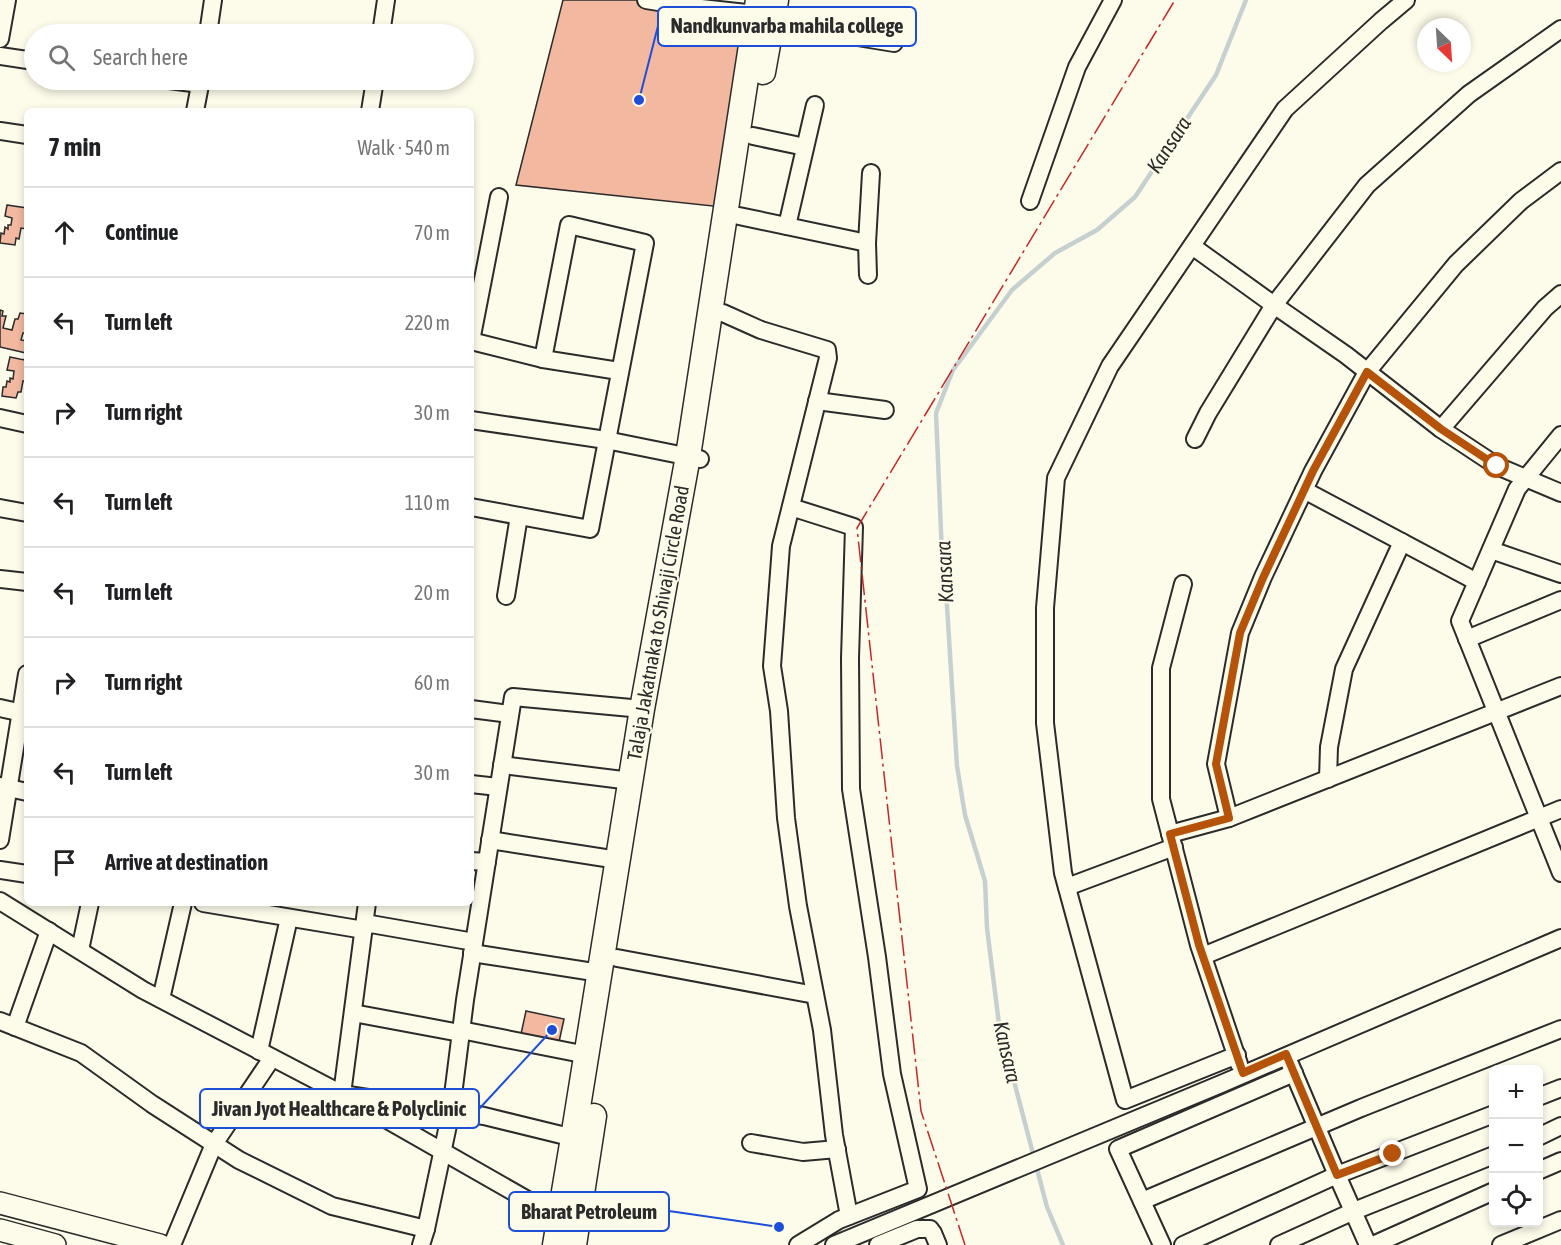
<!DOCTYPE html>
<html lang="en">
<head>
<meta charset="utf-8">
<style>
  body { margin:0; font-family:"Asap Condensed",sans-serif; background:#f2f2f2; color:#202124 }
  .controls { position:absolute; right:18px; bottom:18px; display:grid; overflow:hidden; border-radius:9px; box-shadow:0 3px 9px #0003 }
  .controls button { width:54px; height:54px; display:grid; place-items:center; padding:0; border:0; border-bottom:2px solid #e0e0e0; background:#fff; color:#202124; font:30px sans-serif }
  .compass { position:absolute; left:1417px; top:18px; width:54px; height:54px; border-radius:50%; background:#fff; box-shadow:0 3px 9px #0003; rotate:155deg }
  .stop { position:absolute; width:18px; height:18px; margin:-14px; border:4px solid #b45309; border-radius:50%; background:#fff }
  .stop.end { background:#b45309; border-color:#fff; box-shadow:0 2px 6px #0008 }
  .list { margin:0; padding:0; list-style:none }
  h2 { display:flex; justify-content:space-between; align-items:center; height:78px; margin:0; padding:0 24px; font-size:26px }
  h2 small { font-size:20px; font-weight:400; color:#757577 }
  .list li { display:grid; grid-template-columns:39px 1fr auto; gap:18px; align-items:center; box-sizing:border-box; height:90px; padding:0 24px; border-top:2px solid #e0e0e0 }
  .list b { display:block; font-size:22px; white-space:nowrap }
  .list em { font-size:20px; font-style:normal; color:#757577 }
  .icon { flex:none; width:33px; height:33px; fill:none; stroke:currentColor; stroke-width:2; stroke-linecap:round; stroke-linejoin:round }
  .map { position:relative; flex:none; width:1561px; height:1245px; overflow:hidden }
  .search { position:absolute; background:#fff; box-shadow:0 3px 9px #0003; left:24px; top:24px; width:450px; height:66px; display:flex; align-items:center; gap:15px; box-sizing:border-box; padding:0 21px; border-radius:33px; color:#757577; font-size:22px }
  .panel { position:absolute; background:#fff; box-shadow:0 3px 9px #0003; left:24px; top:108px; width:450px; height:798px; border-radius:9px }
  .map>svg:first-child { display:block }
</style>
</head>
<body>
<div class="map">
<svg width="1561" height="1245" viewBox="0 0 1561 1245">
  <rect width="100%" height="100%" fill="#fdfbea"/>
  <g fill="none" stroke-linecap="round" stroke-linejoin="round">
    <polyline stroke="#c7d0d0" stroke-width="4.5" points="1063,1245 1047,1207 999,1024 987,928 985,881 965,815 957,766 947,606 942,555 936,413 953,370 1012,290 1055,253 1097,230 1135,197 1216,75 1246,0"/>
  </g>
  <g fill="#f2b8a0" stroke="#2b2b2b" stroke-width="1.5">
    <polygon points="563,0 671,0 756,14 722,207 516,185"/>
    <polygon points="7,205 27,208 27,229 21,228 19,239 16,238 15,245 0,243 1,233 4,234 5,227 8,229 8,225 11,225 12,218 5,216"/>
    <polygon points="0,310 3,311 2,316 6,316 3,328 12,330 15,319 18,319 20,313 27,314 27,330 25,333 23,333 21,340 27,341 26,353 0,347"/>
    <polygon points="10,357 24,360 25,357 27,357 27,382 23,381 21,392 18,392 16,398 2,396 3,387 6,387 7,381 10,382 10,378 13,379 14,371 7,370"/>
    <polygon points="526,1011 564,1019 559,1042 521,1034"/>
  </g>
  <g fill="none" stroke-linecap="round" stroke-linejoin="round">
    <g stroke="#2b2b2b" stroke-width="20">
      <g id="minor">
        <polyline points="646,0 683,6 756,14"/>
        <polyline points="772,23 894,43"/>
        <polyline points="208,34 213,0"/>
        <polyline points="381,34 386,0"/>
        <polyline points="0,39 7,0"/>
        <polyline points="0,56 34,61"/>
        <polyline points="169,80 200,84"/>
        <polyline points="195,111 201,80"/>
        <polyline points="370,111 375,80"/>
        <polyline points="0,131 27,135"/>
        <polyline points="753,136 805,147"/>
        <polyline points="1030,201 1077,67 1113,0"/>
        <polyline points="739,216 867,243"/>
        <polyline points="787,226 815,105"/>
        <polyline points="1192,246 1274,305 1346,355 1441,429 1497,466 1561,493"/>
        <polyline points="868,275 867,243 871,173"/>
        <polyline points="723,313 761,330 827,350 828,358 781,546 772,666 779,711 786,818 798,906 822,1030 834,1135 849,1216"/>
        <polyline points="471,341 543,359 569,225 645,243 590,529 471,507"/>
        <polyline points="471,341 499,197"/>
        <polyline points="543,359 619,371"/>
        <polyline points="817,401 885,410"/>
        <polyline points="0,418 27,424"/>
        <polyline points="471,420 606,440 700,459"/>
        <polyline points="1441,429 1545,308 1561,294"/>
        <polyline points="1561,435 1517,489 1460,621 1561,873"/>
        <polyline points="1195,439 1208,413 1274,305 1367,185 1469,94 1561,29"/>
        <polyline points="1304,490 1477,582"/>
        <polyline points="791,507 854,527 850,658 851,789 877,957 892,1074 918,1189 839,1220 798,1245"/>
        <polyline points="0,508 27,513"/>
        <polyline points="1491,550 1561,574"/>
        <polyline points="0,579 27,582"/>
        <polyline points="1183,584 1161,668 1161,799 1199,945 1239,1064"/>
        <polyline points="506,596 519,516"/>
        <polyline points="1467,639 1561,600"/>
        <polyline points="0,708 27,714"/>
        <polyline points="471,709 510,714"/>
        <polyline points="502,765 631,781"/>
        <polyline points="1328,779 1329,747 1344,669 1402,542"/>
        <polyline points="471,784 498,787"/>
        <polyline points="0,786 27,792"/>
        <polyline points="1229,818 1216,764 1240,633 1263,577 1313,471 1367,372 1456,264 1521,201 1561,171"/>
        <polyline points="1170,834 1229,818 1561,686"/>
        <polyline points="0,840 27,674"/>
        <polyline points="490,840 618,860"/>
        <polyline points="471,861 487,862"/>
        <polyline points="0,870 27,874"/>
        <polyline points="1067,887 1174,847"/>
        <polyline points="0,901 143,990 342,1094 484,1116 582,1140"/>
        <polyline points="203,903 364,930"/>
        <polyline points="367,903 342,1094 559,1218"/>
        <polyline points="365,923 474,942"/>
        <polyline points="80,950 90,903"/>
        <polyline points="472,953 600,973"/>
        <polyline points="1203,956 1561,809"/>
        <polyline points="617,958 815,995"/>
        <polyline points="161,999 183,903"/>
        <polyline points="353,1013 460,1033"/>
        <polyline points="0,1021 81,1053 152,1104 239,1160 332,1206 426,1229 451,1111 465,1000 513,697 642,709"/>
        <polyline points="15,1027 49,931"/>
        <polyline points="461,1030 587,1055"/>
        <polyline points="259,1051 289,918"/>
        <polyline points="1237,1055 1125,1100 1063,873 1045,723 1045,608 1056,478 1110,366 1285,109 1381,21 1406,0"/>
        <polyline points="1290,1064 1337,1175 1368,1245"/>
        <polyline points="1538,1097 1561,1088"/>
        <polyline points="1538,1137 1561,1126"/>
        <polyline points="751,1143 803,1152 837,1149"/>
        <polyline points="1538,1171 1561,1161"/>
        <polyline points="1142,1201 1361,1108 1561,1029"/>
        <polyline points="172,1245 214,1144 272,1058"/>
        <polyline points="421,1245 426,1229"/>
        <polyline points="834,1245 1221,1084 1561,938"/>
        <polyline points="878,1245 917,1229 930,1229 933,1233 938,1245"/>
        <polyline points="1162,1245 1118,1149 1294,1073"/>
        <polyline points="1183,1245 1337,1175 1494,1114"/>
        <polyline points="1279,1245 1354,1211 1494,1155"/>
        <polyline points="1373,1245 1494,1191"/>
        <polyline points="1501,1245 1561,1220"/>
      </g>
    </g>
    <g stroke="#2b2b2b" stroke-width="24">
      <g id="major">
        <polyline points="0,1203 160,1245"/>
        <polyline points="0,1230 55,1245"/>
      </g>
    </g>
    <g stroke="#2b2b2b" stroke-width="27">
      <g id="highway">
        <polyline points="763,72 776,0"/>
        <polyline points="555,1245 573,1138 642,709 688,456 758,0"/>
        <polyline points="574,1245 594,1116"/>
      </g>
    </g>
    <use href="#minor" stroke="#fdfbea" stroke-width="16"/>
    <use href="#major" stroke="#fdfbea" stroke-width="21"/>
    <use href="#highway" stroke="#fdfbea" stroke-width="24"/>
    <polyline stroke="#c62828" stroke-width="1.5" stroke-dasharray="21 4.5 3 4.5" stroke-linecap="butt" points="965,1245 921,1111 857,528 1175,0"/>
  </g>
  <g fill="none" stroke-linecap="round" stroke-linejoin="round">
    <polyline stroke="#b45309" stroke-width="8" points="1393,1154 1337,1175 1286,1054 1243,1073 1199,945 1170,834 1229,818 1216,764 1240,633 1263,578 1313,471 1367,372 1441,429 1497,466"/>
  </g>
  <g text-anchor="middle" stroke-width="4.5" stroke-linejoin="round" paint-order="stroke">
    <g font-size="20" fill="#2b2b2b" stroke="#fdfbea">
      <text transform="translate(658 623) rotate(-80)" y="7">Talaja Jakatnaka to Shivaji Circle Road</text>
    </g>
    <g font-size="21" font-style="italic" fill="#2b2b2b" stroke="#fdfbea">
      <text transform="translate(1169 145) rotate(-57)" y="7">Kansara</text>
      <text transform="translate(945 572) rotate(-93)" y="7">Kansara</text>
      <text transform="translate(1007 1052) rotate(77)" y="7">Kansara</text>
    </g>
  </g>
  <path fill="none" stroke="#1d4ed8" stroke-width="2" d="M639 100L658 26M552 1030L479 1109M779 1227L669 1211"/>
  <g fill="#1d4ed8" stroke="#fdfbea" stroke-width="2">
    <circle cx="639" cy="100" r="6"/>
    <circle cx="552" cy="1030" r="6"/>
    <circle cx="779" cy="1227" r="6"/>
  </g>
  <g fill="#fdfbea" stroke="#1d4ed8" stroke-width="2">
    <rect x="658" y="7" width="258" height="39" rx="6"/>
    <rect x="200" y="1089" width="279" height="39" rx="6"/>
    <rect x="509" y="1192" width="160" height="39" rx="6"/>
  </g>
  <g font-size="21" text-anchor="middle" font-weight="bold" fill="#2b2b2b">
    <text x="787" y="33">Nandkunvarba mahila college</text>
    <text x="339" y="1116">Jivan Jyot Healthcare &amp; Polyclinic</text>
    <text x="589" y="1219">Bharat Petroleum</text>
  </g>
</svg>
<div class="controls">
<button>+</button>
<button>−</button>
<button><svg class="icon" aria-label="locate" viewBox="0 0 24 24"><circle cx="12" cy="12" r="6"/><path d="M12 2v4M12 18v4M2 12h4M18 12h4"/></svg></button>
</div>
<svg class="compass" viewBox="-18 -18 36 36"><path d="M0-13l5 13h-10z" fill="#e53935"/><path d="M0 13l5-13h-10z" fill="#757577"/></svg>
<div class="stop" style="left:1497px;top:466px"></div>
<div class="stop end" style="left:1393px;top:1154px"></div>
<div class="search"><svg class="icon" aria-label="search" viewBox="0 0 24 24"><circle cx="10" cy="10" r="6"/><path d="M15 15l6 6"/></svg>Search here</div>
<section class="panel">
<h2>7 min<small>Walk · 540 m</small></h2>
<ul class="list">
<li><svg class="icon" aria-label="ahead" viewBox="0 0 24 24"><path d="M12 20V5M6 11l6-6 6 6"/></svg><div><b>Continue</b></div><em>70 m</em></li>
<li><svg class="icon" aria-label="left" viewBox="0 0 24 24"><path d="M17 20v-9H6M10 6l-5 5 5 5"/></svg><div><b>Turn left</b></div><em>220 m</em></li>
<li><svg class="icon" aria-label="right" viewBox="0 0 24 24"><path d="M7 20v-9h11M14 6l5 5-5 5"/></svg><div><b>Turn right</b></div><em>30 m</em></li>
<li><svg class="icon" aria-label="left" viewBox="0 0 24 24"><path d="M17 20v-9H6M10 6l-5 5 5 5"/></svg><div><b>Turn left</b></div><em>110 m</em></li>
<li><svg class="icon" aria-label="left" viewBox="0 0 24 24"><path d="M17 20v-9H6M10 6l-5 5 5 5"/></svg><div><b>Turn left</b></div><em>20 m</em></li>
<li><svg class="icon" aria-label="right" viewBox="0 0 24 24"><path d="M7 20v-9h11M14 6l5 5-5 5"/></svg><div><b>Turn right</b></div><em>60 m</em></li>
<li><svg class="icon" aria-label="left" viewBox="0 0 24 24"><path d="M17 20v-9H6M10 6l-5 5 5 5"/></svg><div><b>Turn left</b></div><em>30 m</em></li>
<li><svg class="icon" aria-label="arrive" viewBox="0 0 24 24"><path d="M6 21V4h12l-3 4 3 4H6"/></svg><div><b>Arrive at destination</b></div></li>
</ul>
</section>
</div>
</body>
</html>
